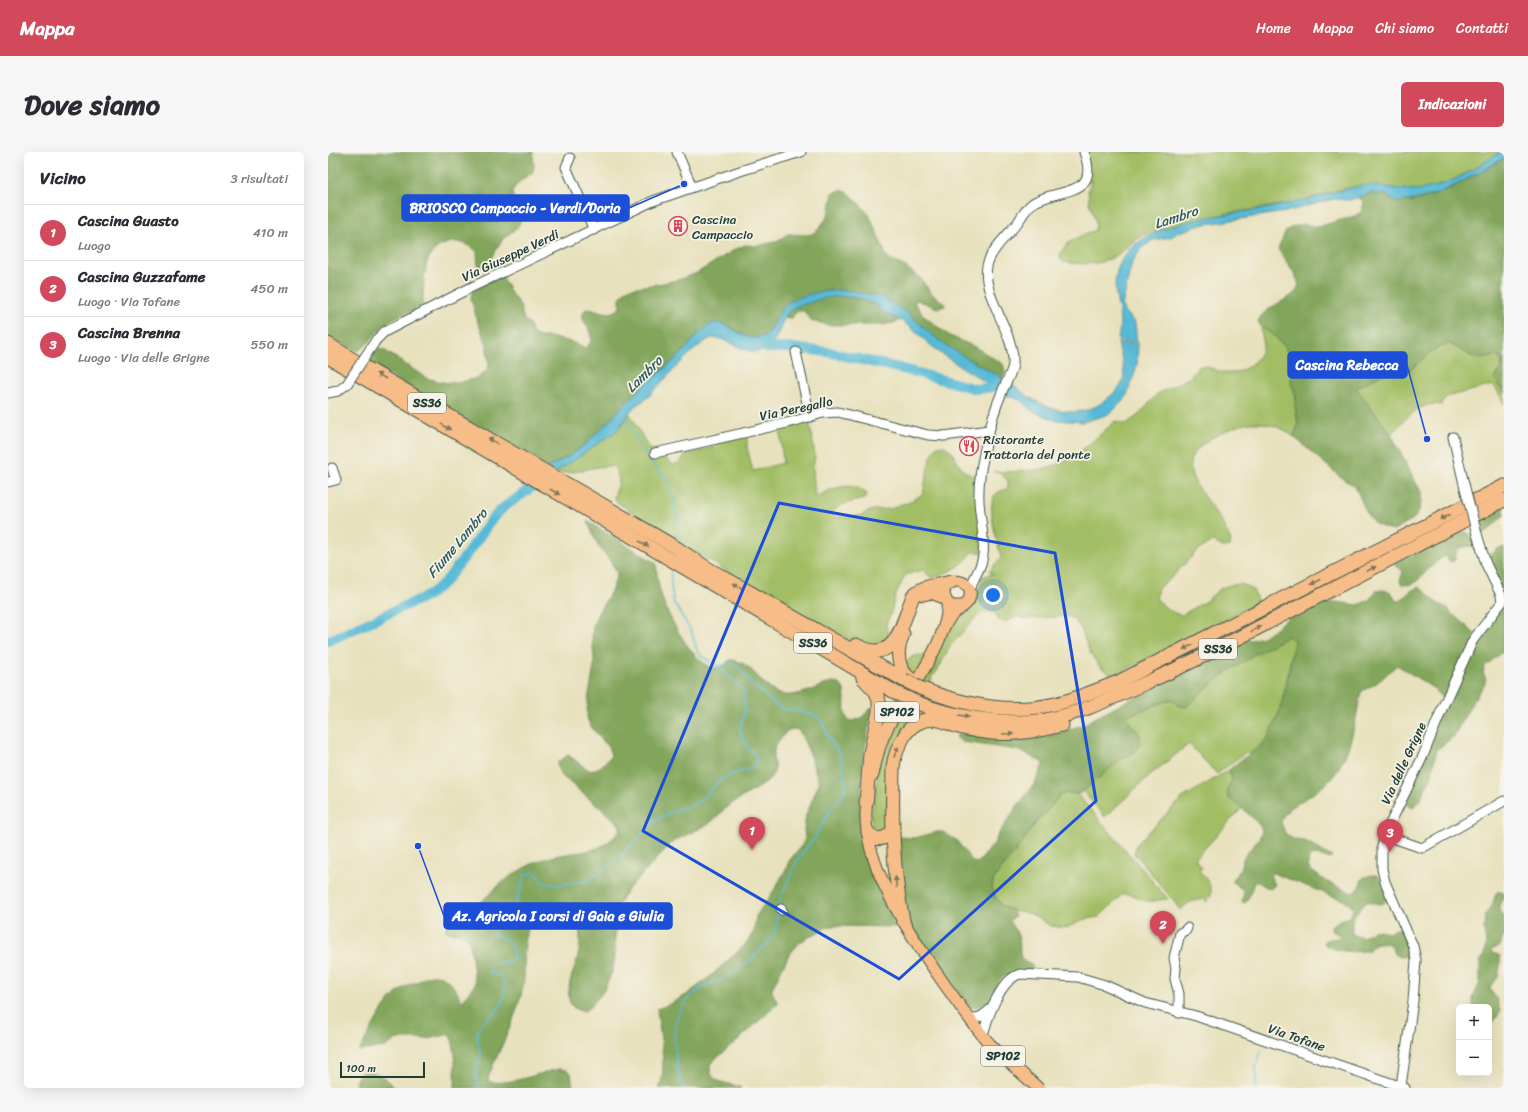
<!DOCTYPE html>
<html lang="it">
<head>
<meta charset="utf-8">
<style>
  body { margin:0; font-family:Sriracha,sans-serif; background:#f7f7f7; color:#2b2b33 }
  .controls { position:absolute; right:12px; bottom:12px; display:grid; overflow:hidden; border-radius:6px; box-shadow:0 4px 16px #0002 }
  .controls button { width:36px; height:36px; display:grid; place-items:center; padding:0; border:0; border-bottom:1px solid #e1e1e2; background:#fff; color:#2b2b33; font:20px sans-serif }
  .scale { position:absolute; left:12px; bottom:10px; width:85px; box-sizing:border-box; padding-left:4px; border:2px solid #1f3d34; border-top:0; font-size:11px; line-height:14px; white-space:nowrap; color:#1f3d34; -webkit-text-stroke:3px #f7f3e8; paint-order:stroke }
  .you { position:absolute; left:665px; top:443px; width:14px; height:14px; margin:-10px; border:3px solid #fff; border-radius:50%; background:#1a73e8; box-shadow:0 0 0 6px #1a73e833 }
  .badge { display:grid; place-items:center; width:26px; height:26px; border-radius:50%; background:#d1495b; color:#fff; font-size:13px; font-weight:700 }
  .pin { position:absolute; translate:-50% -33px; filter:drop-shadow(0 1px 2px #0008) }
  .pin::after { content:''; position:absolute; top:21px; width:14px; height:12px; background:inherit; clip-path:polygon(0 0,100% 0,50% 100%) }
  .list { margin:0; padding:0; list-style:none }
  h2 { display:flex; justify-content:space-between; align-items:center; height:52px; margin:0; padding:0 16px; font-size:17px }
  h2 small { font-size:13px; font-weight:400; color:#7c7c81 }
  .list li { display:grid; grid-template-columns:26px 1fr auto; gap:12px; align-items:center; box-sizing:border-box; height:56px; padding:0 16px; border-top:1px solid #e1e1e2 }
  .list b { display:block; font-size:15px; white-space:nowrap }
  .list p { margin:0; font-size:13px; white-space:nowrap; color:#7c7c81 }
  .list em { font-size:13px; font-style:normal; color:#7c7c81 }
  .map { position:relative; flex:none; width:1176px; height:936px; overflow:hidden; border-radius:6px }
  header { display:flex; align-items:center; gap:24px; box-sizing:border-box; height:56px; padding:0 20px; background:#d1495b; color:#fff }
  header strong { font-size:19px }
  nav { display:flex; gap:22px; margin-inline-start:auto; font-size:14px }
  .intro { display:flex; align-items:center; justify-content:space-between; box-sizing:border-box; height:96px; padding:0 24px }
  h1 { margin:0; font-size:28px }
  .button { padding:10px 18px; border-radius:6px; background:#d1495b; color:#fff; font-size:14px; font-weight:700 }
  main { display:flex; gap:24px; padding:0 24px }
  aside { flex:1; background:#fff; border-radius:6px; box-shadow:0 4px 16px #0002 }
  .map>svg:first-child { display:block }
</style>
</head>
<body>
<header>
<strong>Mappa</strong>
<nav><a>Home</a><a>Mappa</a><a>Chi siamo</a><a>Contatti</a></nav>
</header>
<div class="intro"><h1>Dove siamo</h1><a class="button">Indicazioni</a></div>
<main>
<aside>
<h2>Vicino<small>3 risultati</small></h2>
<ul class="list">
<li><span class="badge">1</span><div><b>Cascina Guasto</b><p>Luogo</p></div><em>410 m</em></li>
<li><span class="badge">2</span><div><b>Cascina Guzzafame</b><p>Luogo · Via Tofane</p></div><em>450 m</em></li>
<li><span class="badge">3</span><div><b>Cascina Brenna</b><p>Luogo · Via delle Grigne</p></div><em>550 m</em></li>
</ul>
</aside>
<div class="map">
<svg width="1176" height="936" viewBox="0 0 1176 936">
  <rect width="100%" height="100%" fill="#f7f3e8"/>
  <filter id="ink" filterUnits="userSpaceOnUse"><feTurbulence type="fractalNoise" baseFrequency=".025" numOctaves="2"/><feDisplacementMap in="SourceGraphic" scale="8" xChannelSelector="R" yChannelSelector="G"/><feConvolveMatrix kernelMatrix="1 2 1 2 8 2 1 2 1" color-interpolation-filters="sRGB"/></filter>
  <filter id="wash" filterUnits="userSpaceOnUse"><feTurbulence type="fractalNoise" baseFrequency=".012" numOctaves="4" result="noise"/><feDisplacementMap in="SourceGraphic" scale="16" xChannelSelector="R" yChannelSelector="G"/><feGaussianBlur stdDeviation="0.9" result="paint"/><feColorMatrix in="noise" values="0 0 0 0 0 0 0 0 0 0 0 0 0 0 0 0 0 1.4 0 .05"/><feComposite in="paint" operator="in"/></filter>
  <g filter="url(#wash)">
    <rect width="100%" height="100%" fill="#e8e1bd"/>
    <g fill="#a2be65" stroke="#607e4c">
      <path d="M756,0H1172C1153,13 1116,37 1093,38C1086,38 1077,37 1069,37C1057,37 1046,32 1033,34C1012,36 990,45 969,50C939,56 907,59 877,66C857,71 835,75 816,83C806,87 798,97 789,103C775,113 751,114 734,109L732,105C735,89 753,84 767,78L768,70L761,50L760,37L764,29L755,32Z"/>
      <path d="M933,175L948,185L958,196L964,215L963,230L968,245L967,255L970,272L966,285C954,275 939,270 923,271C906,273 860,292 862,314C864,334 882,351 892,367C896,374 899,382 903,389L902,393C896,398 891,393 885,389L869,399L841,428L830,436L828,446C836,455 843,461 854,463L878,449L893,436L902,433L913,432L921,435L925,438L930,450L854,492L788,522H782L772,515L762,501L753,477L746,467L740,464L700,467L689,465L676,470L670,468L668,461L659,459L652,461L623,493L608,521L603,525L604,528L597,532L591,530L577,512L583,505L591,503L605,505L627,465C636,463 644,459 648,450C649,447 648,444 649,440C651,433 654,434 653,425L666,422L661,420L673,405C670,392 657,352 668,342C671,339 677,338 680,336V329L672,321L667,320C687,319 712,320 731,312C753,303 770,283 788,269L798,272L813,261L829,242L861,226L872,214C883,214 890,221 900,221C914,222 933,208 935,194C936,188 933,182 933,175Z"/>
      <path d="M1120,191L1154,207L1168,204L1174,208V216L1167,224L1170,233L1176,241V252L1169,238L1165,233L1118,245L1113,253C1092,248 1076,269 1063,282L1028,236L1057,220L1071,221L1093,208L1104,199Z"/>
      <path d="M302,262C310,274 314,288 325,299C331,305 338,305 345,313L352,311L357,303L389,294L388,290L419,282V295L425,319L455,311L452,277L481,268L487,303L485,318L487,345C504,337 523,327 539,342L538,346C529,350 501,352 506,365L532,364L544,358L563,357L573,352L580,351L595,342C599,325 599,308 609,294C625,292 625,306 633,315C638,322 645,324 652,326L655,401L645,399C636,414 619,422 603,426L595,418L577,423L567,444L563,461L558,472L561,487L549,495L525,490L509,481L500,479L409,424L395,417L379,407L353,393L290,351L286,346C290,331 295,329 285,314C266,313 245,323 227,321L287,280L292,276Z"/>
      <path d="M961,484L966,489C959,520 957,553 942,581C938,590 929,597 921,603L918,600L889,622L861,592L821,624L777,665L755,639L793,607L806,600L812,584L811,580L803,573L798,564L844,547L859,554L876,538L902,518L919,508L925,503Z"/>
      <polygon points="577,553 601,564 576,575 559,680 552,683 545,677 543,665 552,605 559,584"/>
      <path d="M901,618L904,628L899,638L914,656L867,707L874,716L871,718C879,729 889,738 879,750L876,747L862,750L852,758L845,748L806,701L809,692L853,647Z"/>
      <path d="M738,641L749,642L840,747C833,747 827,750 820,749C811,748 805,741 795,742L771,765L758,767L738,776L723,774L703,762L695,760H687L684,758L674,754L668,746L664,736L666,727L696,688L711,666L719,659L731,644Z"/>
    </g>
    <g fill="#81a55a" stroke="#507147">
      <path d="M0,0H205L206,15L204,21L191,30L184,39C185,45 186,51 188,57C189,60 192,63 192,66C193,77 182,80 175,87C168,95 166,106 159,114L154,115L150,114L149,99C139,92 132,88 120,91C91,99 98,129 94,153C86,160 84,158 75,162C69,164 63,168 58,171C47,179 42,193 30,199L0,186Z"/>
      <path d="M1176,6V241L1167,227L1169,221L1174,216V208L1168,204L1154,207L1145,205L1120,191L1104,199L1082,218L1071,221L1057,220L1028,236L1063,282L1093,340C1095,365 1084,369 1065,379L1047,372L1040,364L1027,334L1016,328L966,285L970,272L967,255L968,245L963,230L964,215L958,196L948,185L933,175L930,170C936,150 979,147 969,127C964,116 956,107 950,97L958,79L964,75L976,72L989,75L1027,64L1034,59L1036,50L1030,45C1040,41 1050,40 1060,44C1063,46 1065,48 1068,49C1072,51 1079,49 1083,49C1111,46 1152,21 1176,6Z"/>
      <path d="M513,38L522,42L541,62L558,103L562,107L576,114L592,126L604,142L616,151L617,154L609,156L589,148L586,150L597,165L622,184L647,195L675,212L677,219L675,226L647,211L613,190L578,160L554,145L547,143L513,138L499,139L468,148L459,152L437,184L429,186H421L397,172L371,181L354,201L309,240L260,290L242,303L219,316L40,211L50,197L56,198L98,226L118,231L137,229L150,226L160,217L161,212L159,199V192L150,171L143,147L144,140L173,122L184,143L192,153L196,168L202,173L205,182L212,185H223L246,191L256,196L259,195L264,188C263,185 262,181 261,178C258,170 250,166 258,157C271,156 283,167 292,155V146L297,139L303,136L336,131L353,127L369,121L406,98L417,93L428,94L447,90L460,82L479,83L484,82L490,78L498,67L501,60L505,41Z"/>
      <path d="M508,144L520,145L536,148L548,154L559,163L572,168L569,170L554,173H500L484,169L476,159C469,158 467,161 464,166H457C460,162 462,159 465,156C474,151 497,145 508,144Z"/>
      <path d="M1176,354V363C1169,368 1160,381 1153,382L1150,370L1152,367Z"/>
      <path d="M259,369L328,411C329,423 330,434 334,445C338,462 369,519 389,516C394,516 398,511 402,508C428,508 435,546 462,543C477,542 490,535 504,530C526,532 511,556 520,568L524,569L533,566L544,555L534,614L533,640L546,724L554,744L571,775L501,774L472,790L461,803L444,836V840L450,851L448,853L415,884L384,910L382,914C381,933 402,930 413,936H331C340,917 331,879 329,857L342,852L360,842L385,822L416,794L426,779L428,764L445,740L457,719L461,709L474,693L477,686L476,677L478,663L491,631L481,600L473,582L469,577L460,578L447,593L445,605L447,617L444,624L437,631L400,654L381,672L346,689L332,703L318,719L300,737L287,758V806L284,820L275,840L263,854L256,859C248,859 242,854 241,847C239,833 245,821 249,808C252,797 253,787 251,775C250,767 246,759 240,755C235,752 228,749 222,750C215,752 209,760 205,766C192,786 199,813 195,835C189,865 173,894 161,923L160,929C179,935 212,920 232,917L239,918L243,921L245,936H127V903L123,882L100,887H69L57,895L31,899C41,882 50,862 63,847C68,841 77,835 83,832C86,831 89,830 91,829C113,813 126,832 134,850L147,832L142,790C138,780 127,782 118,779V772C128,765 140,760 150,753C157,747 163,740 170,734C185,721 204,710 223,705C250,698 273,704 292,678V674L288,669L234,624L231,620L229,611L240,603C248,608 254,615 263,619L272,615L283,604C281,588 259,579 259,562C259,545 265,528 266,511C266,498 262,483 266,471C272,453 286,441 289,421L282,408L271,395Z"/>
      <path d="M1134,380C1142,380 1145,385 1148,392L1147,394C1134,396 1129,391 1127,408L1124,410L1121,409L1118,404H1116C1111,408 1106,412 1101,417C1092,425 1087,436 1073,432L1072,428L1075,420L1072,416L1067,414V411L1116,388L1123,383Z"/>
      <polygon points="1176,395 1176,444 1161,408 1162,403 1171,396"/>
      <path d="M1090,435C1102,441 1105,452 1120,456L1123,462L1131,467L1148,483L1176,451V499L1157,514L1155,521L1158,527L1156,533L1146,547L1126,584L1110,597L1108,601L1103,625L1090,651L1085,655L1080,653L1077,648L1117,548L1105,536L1069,513L1050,530L1033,540C1027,571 1022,609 999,631C988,641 973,648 961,657L956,663L953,670L957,681L966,688L977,689L1004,705L1001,707C990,703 976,698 981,717L997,729L1024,741L1030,738C1033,734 1032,729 1035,726C1038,724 1048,721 1051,725C1055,729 1060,744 1058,749C1051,756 1045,748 1037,750L1024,768V782L1035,785L1047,778L1061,781L1064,779L1071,776C1077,780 1079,796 1079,803C1074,806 1070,805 1066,802L1064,795C1061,790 1049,789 1044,794C1041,797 1044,797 1040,798C1030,802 1006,799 997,793L996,789C1002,786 1008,788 1013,784L1004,779L1003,775L1008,770L1021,765L1026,756L1017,749L945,721L942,723L947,733L942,737L930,730H926L921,745L917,751L914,750L916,739L905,730V727C915,719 911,711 918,702C923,694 933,689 934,678C930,668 909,653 900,645L899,638L904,628L901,618C913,606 928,600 939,586C943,581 944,575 947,570C959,549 961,513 966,489L961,484L925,503L919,508L902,518L876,538L859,555L850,554L844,547L798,564L803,573L811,580L812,584L811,595L806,600L793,607L753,641L749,642L738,641L731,644L719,659L711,666L696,688L666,727L664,736L666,743L674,754L684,758L687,764L682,769C684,775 689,779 691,786C693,794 690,802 695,809L702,811L704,813V817C695,823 683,820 674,826C668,830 669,837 666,843C661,852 649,856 639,856L586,780L578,761L569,685L587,686L608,680H615L628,688L644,709L647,711L651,710L666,692L670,683L690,653L707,631L715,613L714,610L690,598L634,590L628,585L630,582L642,581L664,584L674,588L693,589L722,583L752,574L837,529L869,517L897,497L914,490L935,485L963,464L999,451L1008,450L1030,453L1041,448L1048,439L1055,438L1063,440L1068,449H1072C1078,444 1082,438 1090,435Z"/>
      <path d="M1170,739H1173L1176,741C1175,751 1165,755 1176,764V783L1172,794L1163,798L1164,801L1171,803C1173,807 1172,822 1169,826C1167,830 1163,831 1162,837L1169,848L1172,859C1170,864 1167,871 1161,871V855H1145V845L1152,831V811L1156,803L1158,791L1156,777L1157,763L1165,752L1167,743Z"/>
      <path d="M35,919C50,920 58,926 68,936H29C25,928 30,924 35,919Z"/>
    </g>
    <g fill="#57b9d5" stroke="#3b7b84">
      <path d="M1172,0H1176V6L1130,32L1108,42L1086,48L1068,50L1058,43L1043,41L1022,48L1006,47L997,49L958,60L872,73L849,81L843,85L825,88L814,96L807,105L803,114L794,154L796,159L807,171L809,191L790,188C791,182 792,175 792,169C791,151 783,135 790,116C807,70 888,64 929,58C942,56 955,53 968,50C985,47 1001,41 1018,37C1024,36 1030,34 1036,33C1059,33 1081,42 1105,35C1129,29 1152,14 1172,0Z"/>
      <path d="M513,138L524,139L554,145L578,160L613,190L647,211L675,226L669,239C651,224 630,214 611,200C598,191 583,172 568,166C566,165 562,165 560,163C555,161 552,156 548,154C529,142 504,142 484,150C477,152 470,153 464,157C451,166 453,188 438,197C421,208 401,184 384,186C372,188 333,231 324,241C319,247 313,250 307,254C299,262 295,273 287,280L227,321L219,316C227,312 235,308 243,303C268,286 287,261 309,240C323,226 340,215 354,201C364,191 370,180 382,173C399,163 415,194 435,184C444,180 449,165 454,157C463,143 497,139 513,138Z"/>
      <path d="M790,190L810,193L809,213L804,230L797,247L783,261L772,265L755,270L727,268L704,259L692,248L677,243L683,231C689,235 694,240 699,244C703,247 707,248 710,250C733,262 757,265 779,247C785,242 792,237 795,229C798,217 792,202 790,190Z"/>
    </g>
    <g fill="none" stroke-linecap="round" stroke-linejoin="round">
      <g stroke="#57b9d5" stroke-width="1.5">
        <polyline points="298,267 322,309 340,329 344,341 351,373 351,390"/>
        <polyline points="391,514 403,511 409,513 422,530 447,552 454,556 483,562 490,565 495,572 500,585 512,603 518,631 518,637 510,648 505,653 485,688 471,705 452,747 451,754"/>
        <path d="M148,936L150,930C144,918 149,918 152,907C155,898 147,890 150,880C153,868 166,864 172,854C176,849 176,840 177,833L172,824L162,821L161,814C170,810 178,811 186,806C184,790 179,787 165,782L161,775L182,765L186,757L197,723L207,720L216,731L229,733L261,728L290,707L328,668L341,661L364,653L374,647L391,629L402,623L424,616L429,608L426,601L419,596L412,579L417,556L415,538L390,514L373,504L369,498L363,479L346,451L343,436V421"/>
        <path d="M356,936C349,924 349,911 347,898C343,864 354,844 386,830C390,829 394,828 397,826C410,819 420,810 431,800C435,795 442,790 445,784C449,777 449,768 450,760"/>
        <polyline points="928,936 928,915 933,899"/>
      </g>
      <g stroke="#57b9d5" stroke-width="10">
        <polyline points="435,193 438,196 464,196 500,200 579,218 648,237 666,235 672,231"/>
        <polyline points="0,489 101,443 117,430 136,406 164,367 176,355 216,327"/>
      </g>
    </g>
  </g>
  <g filter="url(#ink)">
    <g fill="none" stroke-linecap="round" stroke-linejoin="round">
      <g stroke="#3d5649" stroke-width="11">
        <g id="minor">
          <polyline points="349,0 364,35"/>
          <polyline points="242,6 238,15 266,78"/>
          <polyline points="48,188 56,180 144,135 325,49 412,19 473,0"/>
          <polyline points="468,200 482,265"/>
          <polyline points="0,241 10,239 19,232"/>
          <polyline points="1125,285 1136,332"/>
          <polyline points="327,301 459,271 495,261 510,260 600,283 616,284 661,278"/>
          <polyline points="0,330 8,328 4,316"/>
          <polyline points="1149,382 1158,412 1173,443 1174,450"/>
          <path d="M642,439C644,426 654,417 655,403C657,385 652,367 651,349C650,329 654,311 658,292C662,274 667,256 674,240C677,231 684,222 685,212C687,180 653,143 659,114C662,98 681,82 690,70C695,63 698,56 705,51C731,35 773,46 756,0"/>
          <polyline points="1056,686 1068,687 1094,696 1176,649"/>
          <polyline points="453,757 454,758"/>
          <polyline points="851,861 851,842 847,827 848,816 846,806 852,781 858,778 859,776"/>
          <polyline points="643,868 654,864 664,856"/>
          <path d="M655,883C660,864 672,828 692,822L750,825L777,833L817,851L868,864L1077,936"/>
          <polyline points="1073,934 1085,849 1088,808 1085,794 1057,730 1054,717 1054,694 1059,678 1095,604 1116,552 1145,488 1174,450"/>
        </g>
      </g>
      <g stroke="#3d5649" stroke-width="13">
        <g id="major">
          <path d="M618,472C620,468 622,465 625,462C631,456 641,453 642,444C645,432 628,424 619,433C613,441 617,450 624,454H635"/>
          <path d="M545,623C549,605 552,589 561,573C579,541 623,487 619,450"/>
          <path d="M540,643C526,703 584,786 617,833C631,852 645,873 661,891C676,907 694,921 710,936"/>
        </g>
      </g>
      <g stroke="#3d5649" stroke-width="15">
        <g id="highway">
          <polyline points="0,192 37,215 347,395 379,416 576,528"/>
          <polyline points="0,205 570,542"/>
          <polyline points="595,442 603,440 616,445"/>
          <path d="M575,482C568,499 568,517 584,528"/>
          <path d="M528,493C568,515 573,473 585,444C594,433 610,434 623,430"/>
          <polyline points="535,526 548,540 551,549 551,559 542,601 538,651"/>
          <path d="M592,536C635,553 681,563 727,552C749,547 769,538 790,530L1176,334"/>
          <path d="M585,549C621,565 679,574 718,568C750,562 780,548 809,535C847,518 884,500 920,481C1006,437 1091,392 1176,348"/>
          <path d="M540,680L544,685C553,689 560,686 565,678"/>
          <path d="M575,768C564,718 564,666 565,615C566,604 570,596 575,586C582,573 595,565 611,568C619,570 626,574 634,576C643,578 654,580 664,581C689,583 711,579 734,573"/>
        </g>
      </g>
      <use href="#minor" stroke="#fff" stroke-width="9"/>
      <use href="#major" stroke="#f7bd88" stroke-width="11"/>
      <use href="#highway" stroke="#f7bd88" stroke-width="13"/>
      <g stroke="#3d5649" stroke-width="11" stroke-linecap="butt">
        <g id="minor-bridge">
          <polyline points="19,232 48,188"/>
          <polyline points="1136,332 1149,382"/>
        </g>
      </g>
      <g stroke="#3d5649" stroke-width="15" stroke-linecap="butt">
        <g id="highway-bridge">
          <polyline points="576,528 592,536"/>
          <polyline points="570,542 585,549"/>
        </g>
      </g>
      <use href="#minor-bridge" stroke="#fff" stroke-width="9"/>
      <use href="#highway-bridge" stroke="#f7bd88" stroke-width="13"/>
    </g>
    <defs><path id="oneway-solid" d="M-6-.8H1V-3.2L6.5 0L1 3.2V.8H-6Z"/></defs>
    <g fill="#80775a">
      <use href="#oneway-solid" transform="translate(53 224) rotate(-150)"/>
      <use href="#oneway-solid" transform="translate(118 275) rotate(31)"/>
      <use href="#oneway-solid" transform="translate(165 289) rotate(-150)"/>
      <use href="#oneway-solid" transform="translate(227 340) rotate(30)"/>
      <use href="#oneway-solid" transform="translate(1117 365) rotate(153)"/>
      <use href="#oneway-solid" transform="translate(316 392) rotate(31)"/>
      <use href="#oneway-solid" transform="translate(1043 417) rotate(-28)"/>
      <use href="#oneway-solid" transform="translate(988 430) rotate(153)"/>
      <use href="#oneway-solid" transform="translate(410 434) rotate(-150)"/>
      <use href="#oneway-solid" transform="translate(928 477) rotate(-28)"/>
      <use href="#oneway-solid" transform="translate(860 495) rotate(153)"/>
      <use href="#oneway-solid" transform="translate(636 564) rotate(9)"/>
      <use href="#oneway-solid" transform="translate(680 582) rotate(3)"/>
      <use href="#oneway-solid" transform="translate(568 600) rotate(-68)"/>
      <use href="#oneway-solid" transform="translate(568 730) rotate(-96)"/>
    </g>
  </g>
  <path fill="none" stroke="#1d4ed8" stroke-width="3" stroke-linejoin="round" d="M451,351L727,401L768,649L571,827L315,679Z"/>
  <defs>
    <g id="building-ring" transform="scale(1)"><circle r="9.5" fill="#f7f3e8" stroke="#d1495b" stroke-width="1.5"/><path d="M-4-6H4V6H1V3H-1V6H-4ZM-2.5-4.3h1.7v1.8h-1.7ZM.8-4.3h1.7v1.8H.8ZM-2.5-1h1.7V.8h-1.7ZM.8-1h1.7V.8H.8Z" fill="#d1495b"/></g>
    <g id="restaurant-ring" transform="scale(1)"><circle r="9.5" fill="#f7f3e8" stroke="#d1495b" stroke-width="1.5"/><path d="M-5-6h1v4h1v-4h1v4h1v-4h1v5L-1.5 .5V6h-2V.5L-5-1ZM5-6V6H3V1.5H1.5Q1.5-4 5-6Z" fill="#d1495b"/></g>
  </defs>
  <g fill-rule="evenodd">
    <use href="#building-ring" x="350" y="74"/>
    <use href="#restaurant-ring" x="641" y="294"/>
  </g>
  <g text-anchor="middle" stroke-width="3.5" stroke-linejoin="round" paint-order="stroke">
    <g fill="#f7f3e8" stroke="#60746a" stroke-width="1">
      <rect x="80" y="241" width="38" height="20" rx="3"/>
      <rect x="466" y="481" width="38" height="20" rx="3"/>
      <rect x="871" y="487" width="38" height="20" rx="3"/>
      <rect x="547" y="550" width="44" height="20" rx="3"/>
      <rect x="653" y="894" width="44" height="20" rx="3"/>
    </g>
    <g font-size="12" font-weight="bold" fill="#1f3d34">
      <text x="99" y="255">SS36</text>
      <text x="485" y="495">SS36</text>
      <text x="890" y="501">SS36</text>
      <text x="569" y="564">SP102</text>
      <text x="675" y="908">SP102</text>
    </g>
    <g font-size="13" fill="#1f3d34" stroke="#f7f3e8" text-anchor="start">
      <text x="364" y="72">Cascina<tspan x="364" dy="15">Campaccio</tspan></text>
      <text x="655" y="292">Ristorante<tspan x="655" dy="15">Trattoria del ponte</tspan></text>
    </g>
    <g font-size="13" fill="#1f3d34" stroke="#f7f3e8">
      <text transform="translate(182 103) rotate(-25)" y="5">Via Giuseppe Verdi</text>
      <text transform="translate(468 256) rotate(-12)" y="5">Via Peregallo</text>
      <text transform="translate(1075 611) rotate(-65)" y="5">Via delle Grigne</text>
      <text transform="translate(969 885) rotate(19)" y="5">Via Tofane</text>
    </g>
    <g font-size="14" font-style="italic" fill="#2d5c5c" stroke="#f7f3e8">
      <text transform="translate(848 65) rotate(-18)" y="5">Lambro</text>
      <text transform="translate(316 222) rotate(-45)" y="5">Lambro</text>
      <text transform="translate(129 391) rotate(-50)" y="5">Fiume Lambro</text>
    </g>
  </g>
  <path fill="none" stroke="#1d4ed8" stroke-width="1.5" d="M356 32L301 56M1099 287L1079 213M90 694L116 764"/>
  <g fill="#1d4ed8" stroke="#f7f3e8" stroke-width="1.5">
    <circle cx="356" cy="32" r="4"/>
    <circle cx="1099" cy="287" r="4"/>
    <circle cx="90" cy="694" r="4"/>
  </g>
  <g fill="#1d4ed8" stroke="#1d4ed8" stroke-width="1.5">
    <rect x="74" y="43" width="227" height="26" rx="4"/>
    <rect x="960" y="200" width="119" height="26" rx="4"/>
    <rect x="116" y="751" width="228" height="26" rx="4"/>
  </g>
  <g font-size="14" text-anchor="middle" font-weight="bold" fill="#fff">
    <text x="187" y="61">BRIOSCO Campaccio - Verdi/Doria</text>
    <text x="1019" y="218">Cascina Rebecca</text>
    <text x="230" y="769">Az. Agricola I corsi di Gaia e Giulia</text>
  </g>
</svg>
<div class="controls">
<button>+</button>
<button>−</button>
</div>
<div class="scale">100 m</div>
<div class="you"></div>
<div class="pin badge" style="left:424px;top:698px">1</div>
<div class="pin badge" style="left:835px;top:792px">2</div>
<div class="pin badge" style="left:1062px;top:700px">3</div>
</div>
</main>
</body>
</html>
